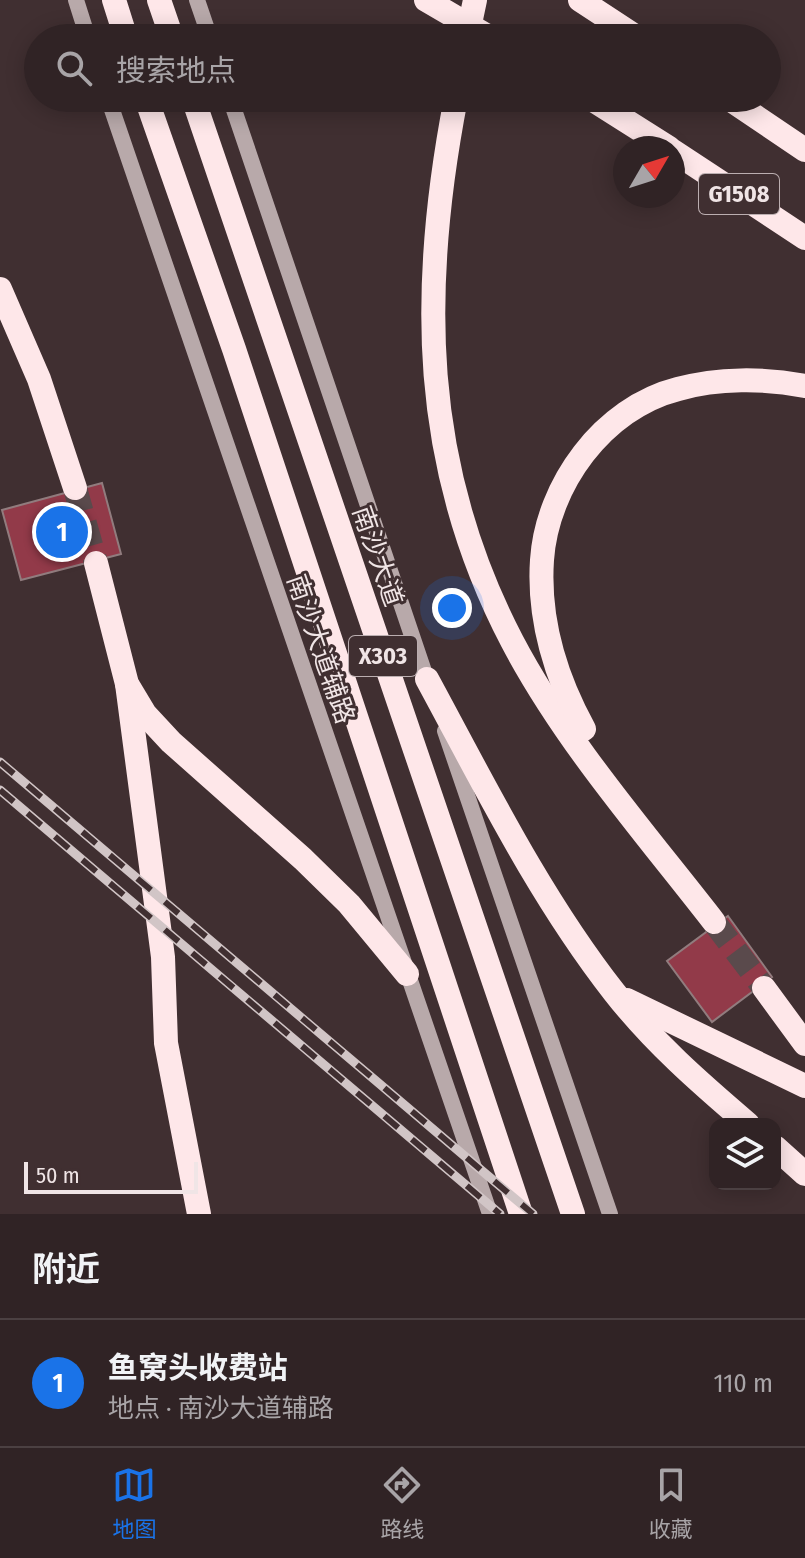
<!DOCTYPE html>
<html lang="zh">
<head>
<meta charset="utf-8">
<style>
  body { margin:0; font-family:"Fira Sans Condensed","Noto Sans SC",sans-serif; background:#3c2f32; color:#f1f3f6 }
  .controls { position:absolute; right:24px; bottom:24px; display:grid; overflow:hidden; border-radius:16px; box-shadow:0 4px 20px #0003 }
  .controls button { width:72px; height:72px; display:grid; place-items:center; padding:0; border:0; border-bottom:2px solid #4b4042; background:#302325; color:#f1f3f6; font:40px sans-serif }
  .compass { position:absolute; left:613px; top:136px; width:72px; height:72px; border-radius:50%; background:#302325; box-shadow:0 4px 20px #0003; rotate:51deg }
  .scale { position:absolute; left:24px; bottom:20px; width:174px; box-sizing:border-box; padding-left:8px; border:4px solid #f0e5e6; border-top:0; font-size:22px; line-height:28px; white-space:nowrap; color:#f0e5e6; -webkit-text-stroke:6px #402f31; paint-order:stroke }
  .you { position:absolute; left:452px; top:608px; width:28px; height:28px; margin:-20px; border:6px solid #fff; border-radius:50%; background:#1a73e8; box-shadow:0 0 0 12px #1a73e833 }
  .badge { display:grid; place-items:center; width:52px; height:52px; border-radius:50%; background:#1a73e8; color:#fff; font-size:26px; font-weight:700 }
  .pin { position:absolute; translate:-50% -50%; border:4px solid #fff; box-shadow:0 2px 8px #0006 }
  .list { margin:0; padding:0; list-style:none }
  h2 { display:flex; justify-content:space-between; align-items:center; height:104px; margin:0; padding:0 32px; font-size:34px }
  h2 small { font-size:26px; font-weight:400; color:#a8a4a7 }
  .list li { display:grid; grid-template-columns:52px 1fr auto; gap:24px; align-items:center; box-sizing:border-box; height:128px; padding:0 32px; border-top:2px solid #4b4042 }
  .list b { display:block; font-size:30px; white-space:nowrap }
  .list p { margin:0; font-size:26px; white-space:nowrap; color:#a8a4a7 }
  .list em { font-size:26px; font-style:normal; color:#a8a4a7 }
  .icon { flex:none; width:44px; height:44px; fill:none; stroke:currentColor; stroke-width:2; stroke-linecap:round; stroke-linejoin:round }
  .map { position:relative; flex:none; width:805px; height:1214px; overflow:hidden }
  .search { position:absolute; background:#302325; box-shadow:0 4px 20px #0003; left:24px; right:24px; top:24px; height:88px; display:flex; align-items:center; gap:20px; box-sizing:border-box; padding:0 28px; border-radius:44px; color:#a8a4a7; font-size:30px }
  .sheet { height:232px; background:#302325 }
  nav { display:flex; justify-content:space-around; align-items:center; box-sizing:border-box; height:112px; border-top:2px solid #4b4042; background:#302325; font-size:22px; color:#a8a4a7 }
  nav a { display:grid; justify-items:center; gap:4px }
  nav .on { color:#1a73e8 }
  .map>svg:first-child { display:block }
</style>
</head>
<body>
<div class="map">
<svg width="805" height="1214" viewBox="0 0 805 1214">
  <rect width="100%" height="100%" fill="#402f31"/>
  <g fill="#923a49" stroke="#917c7e" stroke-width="2">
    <polygon points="102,483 121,554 21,580 2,510"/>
    <polygon points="728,916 772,977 712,1022 667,961"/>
  </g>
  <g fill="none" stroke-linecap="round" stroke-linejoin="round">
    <g stroke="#5a4a4c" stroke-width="24" stroke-dasharray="24 12" stroke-linecap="butt">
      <polyline points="75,488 96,563"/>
      <polyline points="714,922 764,988"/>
    </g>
    <g stroke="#b8a9aa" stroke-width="16">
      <polyline points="76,0 88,38"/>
      <polyline points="197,0 210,38"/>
      <polyline points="108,98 490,1214"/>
      <polyline points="230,98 429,686"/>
      <polyline points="445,731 610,1214"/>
    </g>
    <g stroke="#fee7e9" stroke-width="24">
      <polyline points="114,0 126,38"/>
      <polyline points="159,0 172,38"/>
      <polyline points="580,0 638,38"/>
      <polyline points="467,38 475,0"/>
      <polyline points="146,98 234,349 521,1214"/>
      <polyline points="193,98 573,1214"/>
      <path d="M456,98C419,289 420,465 512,641C565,742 645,833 714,922"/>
      <polyline points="590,98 669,148"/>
      <polyline points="728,98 805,150"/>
      <polyline points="673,151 805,238"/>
      <polyline points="0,289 39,379 75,488"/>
      <polyline points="96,563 127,684 145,714 171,742 303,859 349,904 407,974"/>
      <path d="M427,679C485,786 539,896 614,992C653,1042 700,1083 748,1124"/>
      <polyline points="127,684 163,957 166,1043 199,1214"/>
      <path d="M584,729C556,678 538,619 542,560C547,485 603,408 678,389C718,378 764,378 805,386"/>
      <polyline points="764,988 805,1044"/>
      <polyline points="627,1000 805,1086"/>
      <polyline points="775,1147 805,1174"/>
    </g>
    <g stroke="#d1c5c6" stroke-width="9">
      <g id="rail">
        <polyline points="0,762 533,1214"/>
        <polyline points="0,790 500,1214"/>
      </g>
    </g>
    <use href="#rail" stroke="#402f31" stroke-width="6" stroke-dasharray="18" stroke-linecap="butt"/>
    <polyline stroke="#fee7e9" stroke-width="24" points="426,0 491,38"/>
  </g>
  <g text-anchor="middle" stroke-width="6" stroke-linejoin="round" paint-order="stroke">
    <g fill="#402f31" stroke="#bbaeb0" stroke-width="2">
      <rect x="699" y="174" width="80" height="40" rx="6"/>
      <rect x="349" y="636" width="68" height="40" rx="6"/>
    </g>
    <g font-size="24" font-weight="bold" fill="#f0e5e6">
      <text x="739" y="202">G1508</text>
      <text x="383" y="664">X303</text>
    </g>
    <g font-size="26" fill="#f0e5e6" stroke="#402f31">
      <text transform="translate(378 556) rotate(71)" y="9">南沙大道</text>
      <text transform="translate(321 649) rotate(71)" y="9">南沙大道辅路</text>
    </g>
  </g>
</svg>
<div class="controls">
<button><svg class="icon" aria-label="layers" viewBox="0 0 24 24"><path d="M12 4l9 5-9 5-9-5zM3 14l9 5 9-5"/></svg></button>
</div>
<svg class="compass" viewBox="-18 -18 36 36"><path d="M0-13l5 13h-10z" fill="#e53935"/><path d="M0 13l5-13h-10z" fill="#a8a4a7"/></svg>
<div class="scale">50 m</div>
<div class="you"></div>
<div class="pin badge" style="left:62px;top:532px">1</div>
<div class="search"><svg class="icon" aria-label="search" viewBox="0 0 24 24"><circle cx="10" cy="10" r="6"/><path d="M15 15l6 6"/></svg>搜索地点</div>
</div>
<section class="sheet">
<h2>附近<small></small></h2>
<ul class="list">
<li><span class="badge">1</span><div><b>鱼窝头收费站</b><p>地点 · 南沙大道辅路</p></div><em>110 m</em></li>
</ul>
</section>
<nav>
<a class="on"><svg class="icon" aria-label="map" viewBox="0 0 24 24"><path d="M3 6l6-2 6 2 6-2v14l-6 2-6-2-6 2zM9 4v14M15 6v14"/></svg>地图</a>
<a><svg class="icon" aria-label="directions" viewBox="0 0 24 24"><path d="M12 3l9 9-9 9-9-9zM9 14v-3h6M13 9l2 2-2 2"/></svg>路线</a>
<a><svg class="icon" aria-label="saved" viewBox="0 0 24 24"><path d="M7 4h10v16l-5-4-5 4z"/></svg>收藏</a>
</nav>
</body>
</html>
